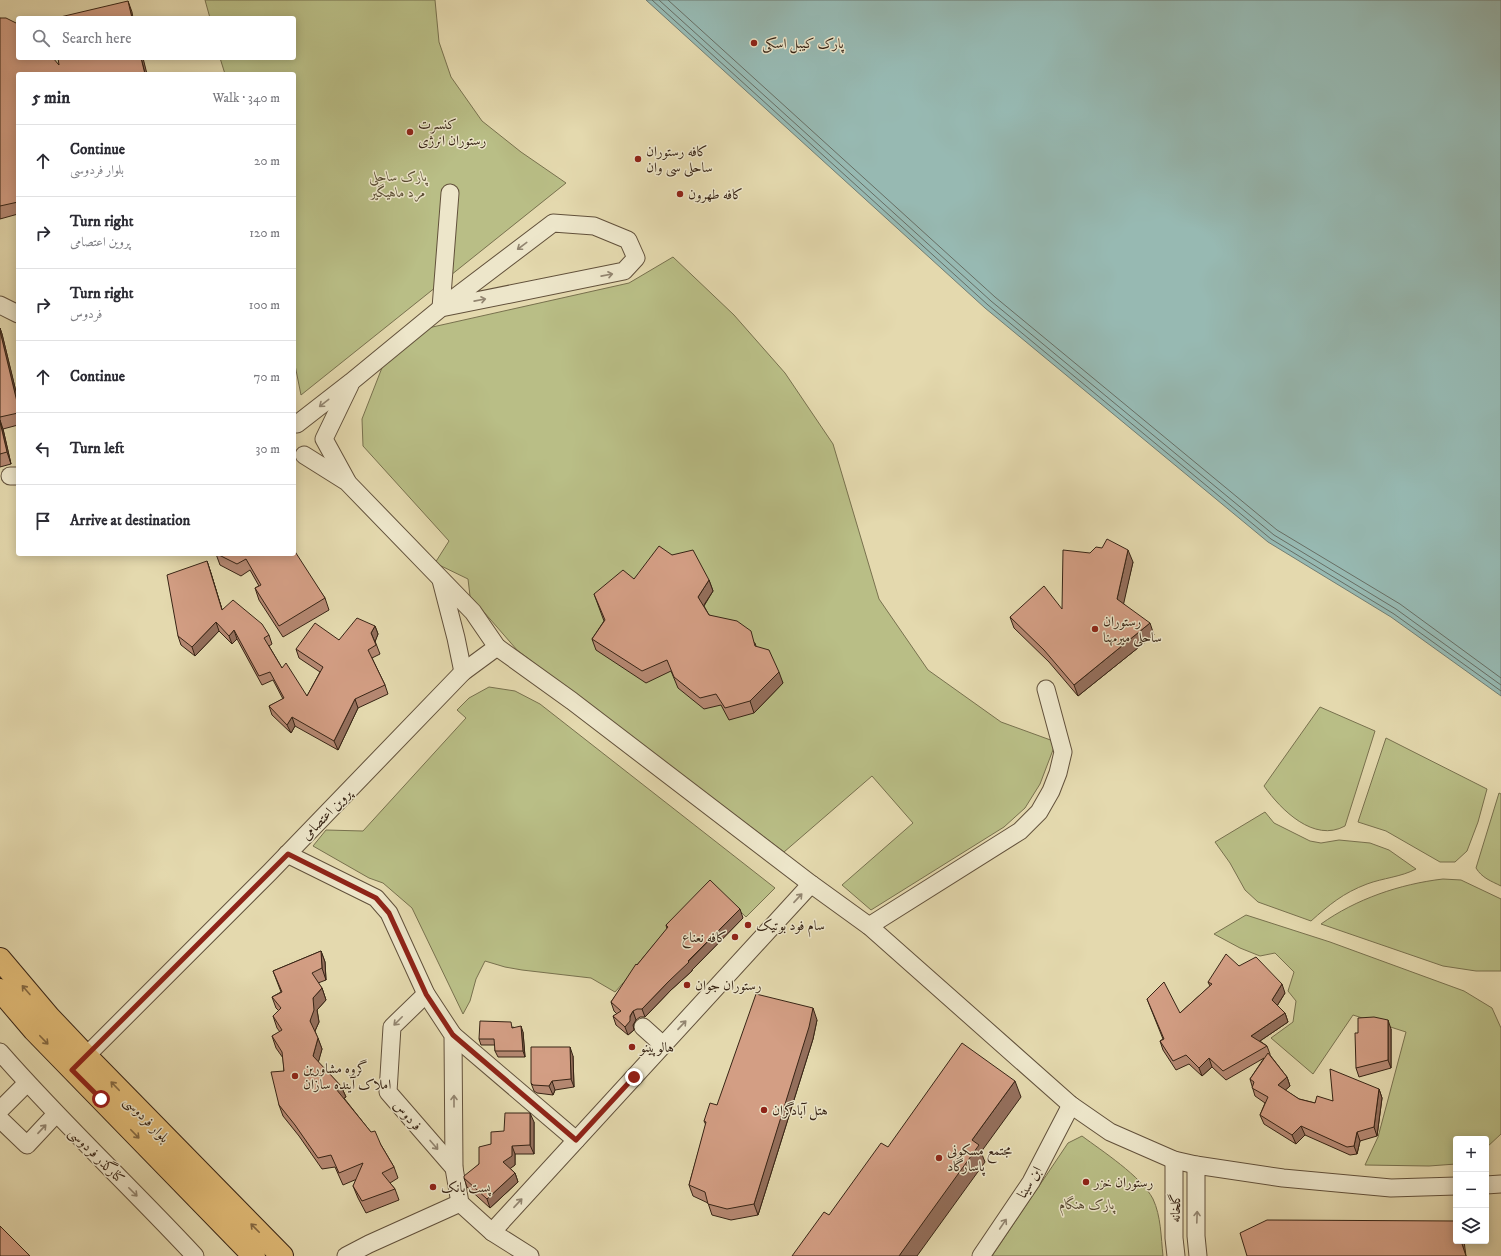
<!DOCTYPE html>
<html lang="en">
<head>
<meta charset="utf-8">
<style>
  body { margin:0; font-family:"IM FELL DW Pica",Amiri,serif; background:#f2f2f3; color:#2b2b33 }
  .controls { position:absolute; right:12px; bottom:12px; display:grid; overflow:hidden; border-radius:4px; box-shadow:0 2px 10px #0003 }
  .controls button { width:36px; height:36px; display:grid; place-items:center; padding:0; border:0; border-bottom:1px solid #e1e1e2; background:#fff; color:#2b2b33; font:20px sans-serif }
  .stop { position:absolute; width:12px; height:12px; margin:-9px; border:3px solid #8f2418; border-radius:50%; background:#fff }
  .stop.end { background:#8f2418; border-color:#fff; box-shadow:0 1px 4px #0008 }
  .list { margin:0; padding:0; list-style:none }
  h2 { display:flex; justify-content:space-between; align-items:center; height:52px; margin:0; padding:0 16px; font-size:17px }
  h2 small { font-size:13px; font-weight:400; color:#7c7c81 }
  .list li { display:grid; grid-template-columns:26px 1fr auto; gap:12px; align-items:center; box-sizing:border-box; height:72px; padding:0 16px; border-top:1px solid #e1e1e2 }
  .list b { display:block; font-size:15px; white-space:nowrap }
  .list p { margin:0; font-size:13px; white-space:nowrap; color:#7c7c81 }
  .list em { font-size:13px; font-style:normal; color:#7c7c81 }
  .icon { flex:none; width:22px; height:22px; fill:none; stroke:currentColor; stroke-width:2; stroke-linecap:round; stroke-linejoin:round }
  .map { position:relative; flex:none; width:1501px; height:1256px; overflow:hidden }
  .search { position:absolute; background:#fff; box-shadow:0 2px 10px #0003; left:16px; top:16px; width:280px; height:44px; display:flex; align-items:center; gap:10px; box-sizing:border-box; padding:0 14px; border-radius:4px; color:#7c7c81; font-size:15px }
  .panel { position:absolute; background:#fff; box-shadow:0 2px 10px #0003; left:16px; top:72px; width:280px; height:484px; border-radius:4px }
  .map>svg:first-child { display:block }
</style>
</head>
<body>
<div class="map">
<svg width="1501" height="1256" viewBox="0 0 1501 1256">
  <rect width="100%" height="100%" fill="#e4d9ae"/>
  <filter id="stains"><feTurbulence type="fractalNoise" baseFrequency=".005" numOctaves="4"/><feColorMatrix values="0 0 0 0 .2 0 0 0 0 .09 0 0 0 0 .02 0 0 0 .5 -.17"/></filter>
  <radialGradient id="worn" r=".72"><stop offset=".6" stop-color="#630" stop-opacity="0"/><stop offset="1" stop-color="#630" stop-opacity=".3"/></radialGradient>
  <g fill="#b9be86" stroke="#78714e">
    <polygon points="205,0 435,0 439,42 451,77 482,121 521,152 566,183 301,395 294,360 294,74 225,74 220,58 294,58 294,18 210,18"/>
    <polygon points="673,257 734,315 785,373 833,444 879,599 928,670 1001,722 1056,742 1040,784 1025,808 1004,827 871,910 842,885 913,823 872,776 784,852 517,650 470,596 468,579 435,563 449,541 363,446 362,419 385,360 428,328 629,283"/>
    <polygon points="489,687 515,691 540,704 775,888 746,917 712,884 615,992 591,978 522,970 505,967 485,961 476,979 470,1001 463,1014 412,908 383,883 369,878 313,846 326,830 363,831 466,718 457,710 469,698"/>
    <path d="M1320,707L1375,731L1345,826C1314,843 1281,810 1264,786Z"/>
    <polygon points="1386,738 1487,789 1478,822 1467,851 1455,862 1440,862 1386,831 1358,822"/>
    <path d="M1499,793L1501,794V886C1491,881 1482,878 1476,868Z"/>
    <path d="M1265,812L1274,823L1310,841L1321,843L1339,840L1370,843L1389,850L1416,869C1401,877 1383,878 1367,884C1343,893 1329,905 1311,921L1258,902L1245,890L1230,863L1215,842Z"/>
    <path d="M1443,879L1461,880L1501,899V971H1476L1443,966L1321,924C1356,899 1400,884 1443,879Z"/>
    <polygon points="1246,915 1330,942 1464,991 1492,1008 1501,1028 1501,1134 1486,1148 1486,1139 1456,1139 1456,1164 1429,1166 1365,1165 1378,1137 1406,1032 1353,1015 1313,1074 1271,1038 1293,1022 1296,1001 1288,991 1294,972 1275,953 1260,956 1240,948 1214,934"/>
    <path d="M1082,1136C1102,1151 1141,1176 1153,1199C1161,1216 1161,1237 1163,1256H992L1068,1143Z"/>
  </g>
  <polygon fill="#97b9b2" stroke="#717d73" points="646,0 1501,0 1501,696 1391,617 1268,542 985,308"/>
  <g fill="none" stroke-linecap="round" stroke-linejoin="round">
    <g stroke="#676e64" stroke-width="1">
      <polyline points="652,0 988,305 1271,539 1394,614 1501,691"/>
      <polyline points="659,0 991,301 1274,535 1396,609 1501,685"/>
      <polyline points="668,0 995,297 1277,530 1400,604 1501,678"/>
    </g>
    <g stroke="#62513b" stroke-width="19">
      <g id="minor">
        <polyline points="0,305 18,314"/>
        <polyline points="441,308 450,193"/>
        <polyline points="297,424 351,382 441,308 553,223 594,226 628,240 636,258 624,271 441,308"/>
        <polyline points="304,455 347,482 473,612 497,647 572,701 811,884 869,926 1071,1105 1110,1132 1174,1160 1196,1165 1283,1178 1391,1188 1456,1186"/>
        <polyline points="10,476 18,476"/>
        <polyline points="347,481 324,439 350,385"/>
        <polyline points="441,580 456,638 463,672"/>
        <polyline points="287,854 376,898 389,913 426,994 453,1035 454,1168 460,1203 492,1232 530,1256"/>
        <polyline points="869,926 1020,831 1039,812 1051,791 1058,773 1063,752 1046,689"/>
        <polyline points="426,994 392,1027 388,1092 454,1168"/>
        <polyline points="643,1027 663,1045"/>
        <polyline points="453,1035 576,1140"/>
        <path d="M0,1052C62,1123 131,1187 195,1256"/>
        <polyline points="78,1064 270,872 463,672 497,647"/>
        <polyline points="0,1110 27,1083"/>
        <polyline points="0,1119 27,1145 56,1114"/>
        <polyline points="1174,1160 1174,1238 1176,1256"/>
        <polyline points="1196,1165 1196,1236 1198,1256"/>
        <polyline points="1486,1185 1501,1184"/>
        <polyline points="492,1232 811,884"/>
        <polyline points="346,1256 369,1244 460,1203"/>
        <polyline points="981,1256 1031,1182 1071,1105"/>
      </g>
    </g>
    <g stroke="#372415" stroke-width="24">
      <g id="major">
        <polyline points="0,959 49,1017 86,1056 282,1256"/>
        <polyline points="0,990 34,1030 254,1256"/>
      </g>
    </g>
    <use href="#minor" stroke="#ede6ca" stroke-width="17"/>
    <use href="#major" stroke="#e2bc77" stroke-width="22"/>
  </g>
  <g fill="#b58872" stroke="#372415">
    <polygon points="0,18 59,65 143,58 18,74 18,214 0,219"/>
    <polygon points="0,328 2,334 18,400 18,425 3,429 11,464 0,467"/>
    <polygon points="216,554 294,554 325,598 329,610 283,637 259,600 255,588 259,586 250,570 241,576 220,565"/>
    <polygon points="672,555 709,580 713,591 704,606 709,615 755,643 756,646 783,683 754,713 729,720 721,705 704,709 678,688 671,671 646,683 596,650 592,639 604,621 594,594 634,579"/>
    <polygon points="1133,562 1123,603 1154,635 1078,696 1049,662 1014,628 1010,617 1062,609"/>
    <polygon points="210,570 222,610 269,635 272,644 269,646 282,668 307,696 320,672 299,658 296,649 339,640 375,626 378,634 375,641 380,654 372,658 385,685 388,694 358,708 338,750 295,726 291,733 272,715 269,706 283,699 273,680 262,685 237,639 232,644 219,631 195,656 181,645 178,636"/>
    <polygon points="743,918 692,970 692,971 671,990 645,1017 640,1017 636,1020 633,1025 634,1030 628,1035 616,1025 613,1016 617,1014 614,1011 611,1002 637,965 667,929 666,925"/>
    <polygon points="321,951 325,962 326,980 318,983 322,988 326,1000 317,1010 319,1022 315,1031 322,1049 318,1062 341,1086 346,1097 344,1098 381,1145 394,1167 398,1178 390,1183 395,1189 399,1200 366,1213 358,1198 353,1186 357,1179 343,1185 335,1167 322,1169 299,1136 283,1116 279,1105 284,1071 283,1058 276,1048 272,1036 280,1032 277,1028 273,1016 279,1011 276,1008 272,997 281,992 273,971"/>
    <polygon points="1239,966 1285,993 1277,1006 1285,1013 1288,1022 1260,1041 1267,1046 1270,1054 1270,1055 1287,1077 1290,1086 1285,1090 1299,1099 1315,1103 1333,1101 1379,1089 1382,1098 1377,1136 1360,1141 1357,1154 1350,1155 1305,1135 1296,1144 1264,1124 1260,1115 1265,1103 1255,1096 1250,1079 1264,1058 1226,1080 1212,1067 1202,1076 1189,1064 1176,1070 1163,1050 1160,1041 1163,1039 1147,999 1180,1013 1210,986 1208,982"/>
    <polygon points="817,1020 813,1039 758,1215 731,1220 712,1215 708,1203 693,1196 689,1185 706,1125 704,1121 717,1105"/>
    <polygon points="513,1027 523,1032 525,1057 498,1057 495,1051 495,1045 481,1045 479,1039"/>
    <polygon points="1391,1029 1391,1068 1359,1077 1356,1068"/>
    <polygon points="573,1056 574,1087 555,1090 553,1095 537,1093 534,1091 531,1083"/>
    <polygon points="534,1122 534,1154 515,1154 515,1165 510,1168 515,1173 518,1182 490,1208 467,1187 464,1178 479,1164 491,1144 504,1131"/>
  </g>
  <g fill="#946f5c" stroke="#372415">
    <polygon points="128,1 132,12 133,18 132,18"/>
    <polygon points="141,58 143,58 147,74 145,74"/>
    <polygon points="0,328 2,334 18,400 18,406 0,331"/>
    <polygon points="0,420 3,429 11,464 7,452"/>
    <polygon points="1128,550 1133,562 1122,611 1117,599"/>
    <polygon points="207,561 210,570 225,619 222,610"/>
    <polygon points="709,580 713,591 702,608 698,597"/>
    <polygon points="216,622 219,631 195,656 192,647"/>
    <polygon points="1150,623 1154,635 1078,696 1074,685"/>
    <polygon points="375,626 378,634 375,642 371,633"/>
    <polygon points="234,630 237,639 232,644 229,636"/>
    <polygon points="779,672 783,683 754,713 750,701"/>
    <polygon points="355,699 358,708 338,750 334,741"/>
    <polygon points="292,717 295,726 291,733 287,725"/>
    <polygon points="740,909 743,918 692,970 692,971 671,990 645,1017 642,1009 668,982"/>
    <polygon points="321,951 325,962 326,980 322,968"/>
    <polygon points="1282,984 1285,993 1275,1009 1272,1000"/>
    <polygon points="322,988 326,1000 317,1010 319,1022 314,1033 310,1021 313,998"/>
    <polygon points="813,1008 817,1020 813,1039 758,1215 754,1204"/>
    <polygon points="633,1011 636,1020 633,1025 634,1030 628,1035 625,1027"/>
    <polygon points="1285,1013 1288,1022 1254,1045 1251,1036"/>
    <polygon points="1388,1020 1391,1029 1391,1068 1388,1060"/>
    <polygon points="521,1026 523,1032 525,1057 523,1051"/>
    <polygon points="318,1038 322,1049 317,1067 313,1056"/>
    <polygon points="570,1047 573,1056 574,1087 571,1079"/>
    <polygon points="1209,1058 1212,1067 1202,1076 1199,1068"/>
    <polygon points="1287,1077 1290,1086 1281,1094 1278,1085"/>
    <polygon points="552,1081 555,1090 553,1095 549,1086"/>
    <polygon points="1015,1081 1021,1097 981,1152 985,1162 917,1256 899,1256 972,1140"/>
    <polygon points="341,1086 346,1097 340,1101 336,1089"/>
    <polygon points="1379,1089 1382,1098 1377,1136 1374,1127"/>
    <polygon points="530,1113 534,1122 534,1154 530,1145"/>
    <polygon points="1301,1126 1305,1135 1296,1144 1292,1135"/>
    <polygon points="1357,1132 1360,1141 1357,1154 1354,1146"/>
    <polygon points="512,1146 515,1154 515,1165 507,1171 503,1162"/>
    <polygon points="515,1173 518,1182 490,1208 487,1199"/>
    <polygon points="1461,1241 1464,1241 1466,1256"/>
  </g>
  <g fill="#d39e84" stroke="#372415">
    <polygon points="128,1 132,18 56,18"/>
    <polygon points="0,18 6,18 18,24 18,58 53,58 59,65 58,58 141,58 145,74 18,74 18,202 0,206"/>
    <polygon points="0,331 18,406 18,413 0,417"/>
    <polygon points="0,422 7,452 0,454"/>
    <polygon points="1107,539 1128,550 1117,599 1150,623 1074,685 1044,650 1010,617 1044,586 1062,609 1063,550 1090,553 1096,547 1102,548"/>
    <polygon points="659,546 672,555 693,550 709,580 698,597 709,615 737,621 751,631 755,646 769,650 779,672 750,701 725,708 716,694 700,698 674,677 667,660 642,671 592,639 605,620 594,594 623,570 634,579"/>
    <polygon points="294,550 325,598 279,626 255,588 261,585 246,559 237,564 217,554 294,554"/>
    <polygon points="207,561 222,610 233,600 262,624 269,635 264,638 282,668 286,663 307,696 323,667 296,649 315,623 339,640 357,618 375,626 371,633 376,645 368,650 385,685 355,699 334,741 292,717 287,725 269,706 284,698 270,672 259,676 234,630 229,636 216,622 192,647 178,636 167,575"/>
    <polygon points="710,880 740,909 688,961 689,962 668,982 642,1009 637,1009 633,1011 630,1016 630,1021 625,1027 613,1016 621,1011 611,1002 636,964 637,965 668,927 666,925"/>
    <polygon points="321,951 322,968 312,973 322,988 313,998 314,1010 310,1021 318,1038 313,1056 341,1086 336,1089 371,1132 375,1131 381,1145 394,1167 382,1173 395,1189 362,1201 353,1186 363,1163 339,1173 331,1155 318,1158 295,1125 279,1105 271,1072 284,1071 282,1052 272,1036 282,1030 273,1016 281,1008 272,997 282,992 273,971"/>
    <polygon points="1226,954 1239,966 1256,957 1282,984 1272,1000 1285,1013 1251,1036 1267,1046 1223,1071 1209,1058 1199,1068 1186,1055 1173,1061 1160,1041 1164,1039 1147,999 1164,982 1180,1013 1212,984 1208,982"/>
    <polygon points="756,994 813,1008 809,1027 754,1204 727,1209 708,1204 705,1192 689,1185 706,1122 704,1121 710,1103 717,1105"/>
    <polygon points="1374,1017 1388,1020 1388,1060 1356,1068 1355,1033 1358,1033 1358,1018"/>
    <polygon points="480,1021 511,1022 512,1028 521,1026 523,1051 495,1051 494,1039 479,1039"/>
    <polygon points="962,1043 1015,1081 972,1140 979,1145 899,1256 792,1256 824,1212 829,1215 881,1143 888,1147"/>
    <polygon points="531,1047 570,1047 571,1079 552,1081 549,1086 533,1085 531,1083"/>
    <polygon points="1268,1053 1287,1077 1278,1085 1299,1099 1315,1103 1317,1096 1333,1101 1330,1069 1379,1089 1374,1127 1357,1132 1354,1146 1347,1147 1301,1126 1292,1135 1260,1115 1268,1097 1252,1088 1254,1082 1250,1079"/>
    <polygon points="505,1113 530,1113 530,1145 512,1146 512,1156 503,1162 515,1173 487,1199 464,1178 464,1176 479,1164 479,1147 491,1144 491,1132 504,1131"/>
    <polygon points="1267,1220 1456,1221 1456,1241 1461,1241 1466,1256 1247,1256 1240,1233"/>
    <polygon points="0,1226 30,1256 0,1256"/>
  </g>
  <defs><path id="oneway-shaft" d="M-6 0H5M1.5-3L5.5 0L1.5 3" fill="none" stroke-width="1.6" stroke-linecap="round" stroke-linejoin="round"/></defs>
  <g stroke="#928570">
    <use href="#oneway-shaft" transform="translate(522 246) rotate(143)"/>
    <use href="#oneway-shaft" transform="translate(607 275) rotate(-11)"/>
    <use href="#oneway-shaft" transform="translate(480 300) rotate(-11)"/>
    <use href="#oneway-shaft" transform="translate(324 403) rotate(142)"/>
    <use href="#oneway-shaft" transform="translate(798 898) rotate(-47)"/>
    <use href="#oneway-shaft" transform="translate(398 1021) rotate(135)"/>
    <use href="#oneway-shaft" transform="translate(682 1025) rotate(-47)"/>
    <use href="#oneway-shaft" transform="translate(454 1101) rotate(-90)"/>
    <use href="#oneway-shaft" transform="translate(42 1129) rotate(-47)"/>
    <use href="#oneway-shaft" transform="translate(434 1145) rotate(49)"/>
    <use href="#oneway-shaft" transform="translate(133 1192) rotate(45)"/>
    <use href="#oneway-shaft" transform="translate(518 1203) rotate(-47)"/>
    <use href="#oneway-shaft" transform="translate(1197 1217) rotate(-88)"/>
    <use href="#oneway-shaft" transform="translate(1003 1224) rotate(-56)"/>
  </g>
  <g stroke="#846841">
    <use href="#oneway-shaft" transform="translate(26 990) rotate(-131)"/>
    <use href="#oneway-shaft" transform="translate(44 1040) rotate(46)"/>
    <use href="#oneway-shaft" transform="translate(115 1086) rotate(-134)"/>
    <use href="#oneway-shaft" transform="translate(135 1134) rotate(46)"/>
    <use href="#oneway-shaft" transform="translate(255 1228) rotate(-135)"/>
  </g>
  <g fill="none" stroke-linecap="round" stroke-linejoin="round">
    <polyline stroke="#8f2418" stroke-width="5" points="101,1099 72,1070 288,854 376,898 389,913 426,994 453,1035 576,1140 634,1077"/>
  </g>
  <g fill="#8f2418" stroke="#ede6ca" stroke-width="1.5">
    <circle cx="754" cy="43" r="4"/>
    <circle cx="410" cy="132" r="4"/>
    <circle cx="638" cy="159" r="4"/>
    <circle cx="680" cy="194" r="4"/>
    <circle cx="1095" cy="629" r="4"/>
    <circle cx="748" cy="925" r="4"/>
    <circle cx="735" cy="937" r="4"/>
    <circle cx="687" cy="985" r="4"/>
    <circle cx="632" cy="1047" r="4"/>
    <circle cx="295" cy="1076" r="4"/>
    <circle cx="764" cy="1110" r="4"/>
    <circle cx="939" cy="1158" r="4"/>
    <circle cx="1086" cy="1182" r="4"/>
    <circle cx="433" cy="1187" r="4"/>
  </g>
  <g text-anchor="middle" stroke-width="3" stroke-linejoin="round" paint-order="stroke">
    <g font-size="14" fill="#372415" stroke="#ede6ca" text-anchor="start">
      <text x="762" y="48">پارک کیبل اسکی</text>
      <text x="418" y="129">کنسرت<tspan x="418" dy="16">رستوران انرژی</tspan></text>
      <text x="646" y="156">کافه رستوران<tspan x="646" dy="16">ساحلی سی وان</tspan></text>
      <text x="688" y="199">کافه طهرون</text>
      <text x="1103" y="626">رستوران<tspan x="1103" dy="16">ساحلی میرمهنا</tspan></text>
      <text x="756" y="930">سام فود بوتیک</text>
      <text x="727" y="942" text-anchor="end">كافه نعناع</text>
      <text x="695" y="990">رستوران جوان</text>
      <text x="640" y="1052">هالوپینو</text>
      <text x="303" y="1073">گروه مشاورین<tspan x="303" dy="16">املاک آینده سازان</tspan></text>
      <text x="772" y="1115">هتل آبادگران</text>
      <text x="947" y="1155">مجتمع مسکونی<tspan x="947" dy="16">پاسارگاد</tspan></text>
      <text x="1094" y="1187">رستوران خزر</text>
      <text x="441" y="1192">پست بانک</text>
    </g>
    <g font-size="14" font-style="italic" fill="#584a31" stroke="#ede6ca">
      <text x="398" y="181">پارک ساحلی<tspan x="398" dy="16">مرد ماهیگیر</tspan></text>
      <text x="1087" y="1209">پارک هنگام</text>
    </g>
    <g font-size="14" fill="#372415" stroke="#ede6ca">
      <text transform="translate(326 814) rotate(-46)" y="5">پروین اعتصامی</text>
      <text transform="translate(408 1115) rotate(49)" y="5">فردوس</text>
      <text transform="translate(147 1119) rotate(46)" y="5">بلوار فردوسی</text>
      <text transform="translate(97 1155) rotate(45)" y="5">کنارگذر فردوسی</text>
      <text transform="translate(1029 1182) rotate(-59)" y="5">ابن سینا</text>
      <text transform="translate(1175 1208) rotate(-89)" y="5">گلخانه</text>
    </g>
  </g>
  <rect width="100%" height="100%" filter="url(#stains)"/>
  <rect width="100%" height="100%" fill="url(#worn)"/>
</svg>
<div class="controls">
<button>+</button>
<button>−</button>
<button><svg class="icon" aria-label="layers" viewBox="0 0 24 24"><path d="M12 4l9 5-9 5-9-5zM3 14l9 5 9-5"/></svg></button>
</div>
<div class="stop" style="left:101px;top:1099px"></div>
<div class="stop end" style="left:634px;top:1077px"></div>
<div class="search"><svg class="icon" aria-label="search" viewBox="0 0 24 24"><circle cx="10" cy="10" r="6"/><path d="M15 15l6 6"/></svg>Search here</div>
<section class="panel">
<h2>5 min<small>Walk · 340 m</small></h2>
<ul class="list">
<li><svg class="icon" aria-label="ahead" viewBox="0 0 24 24"><path d="M12 20V5M6 11l6-6 6 6"/></svg><div><b>Continue</b><p>بلوار فردوسی</p></div><em>20 m</em></li>
<li><svg class="icon" aria-label="right" viewBox="0 0 24 24"><path d="M7 20v-9h11M14 6l5 5-5 5"/></svg><div><b>Turn right</b><p>پروین اعتصامی</p></div><em>120 m</em></li>
<li><svg class="icon" aria-label="right" viewBox="0 0 24 24"><path d="M7 20v-9h11M14 6l5 5-5 5"/></svg><div><b>Turn right</b><p>فردوس</p></div><em>100 m</em></li>
<li><svg class="icon" aria-label="ahead" viewBox="0 0 24 24"><path d="M12 20V5M6 11l6-6 6 6"/></svg><div><b>Continue</b></div><em>70 m</em></li>
<li><svg class="icon" aria-label="left" viewBox="0 0 24 24"><path d="M17 20v-9H6M10 6l-5 5 5 5"/></svg><div><b>Turn left</b></div><em>30 m</em></li>
<li><svg class="icon" aria-label="arrive" viewBox="0 0 24 24"><path d="M6 21V4h12l-3 4 3 4H6"/></svg><div><b>Arrive at destination</b></div></li>
</ul>
</section>
</div>
</body>
</html>
